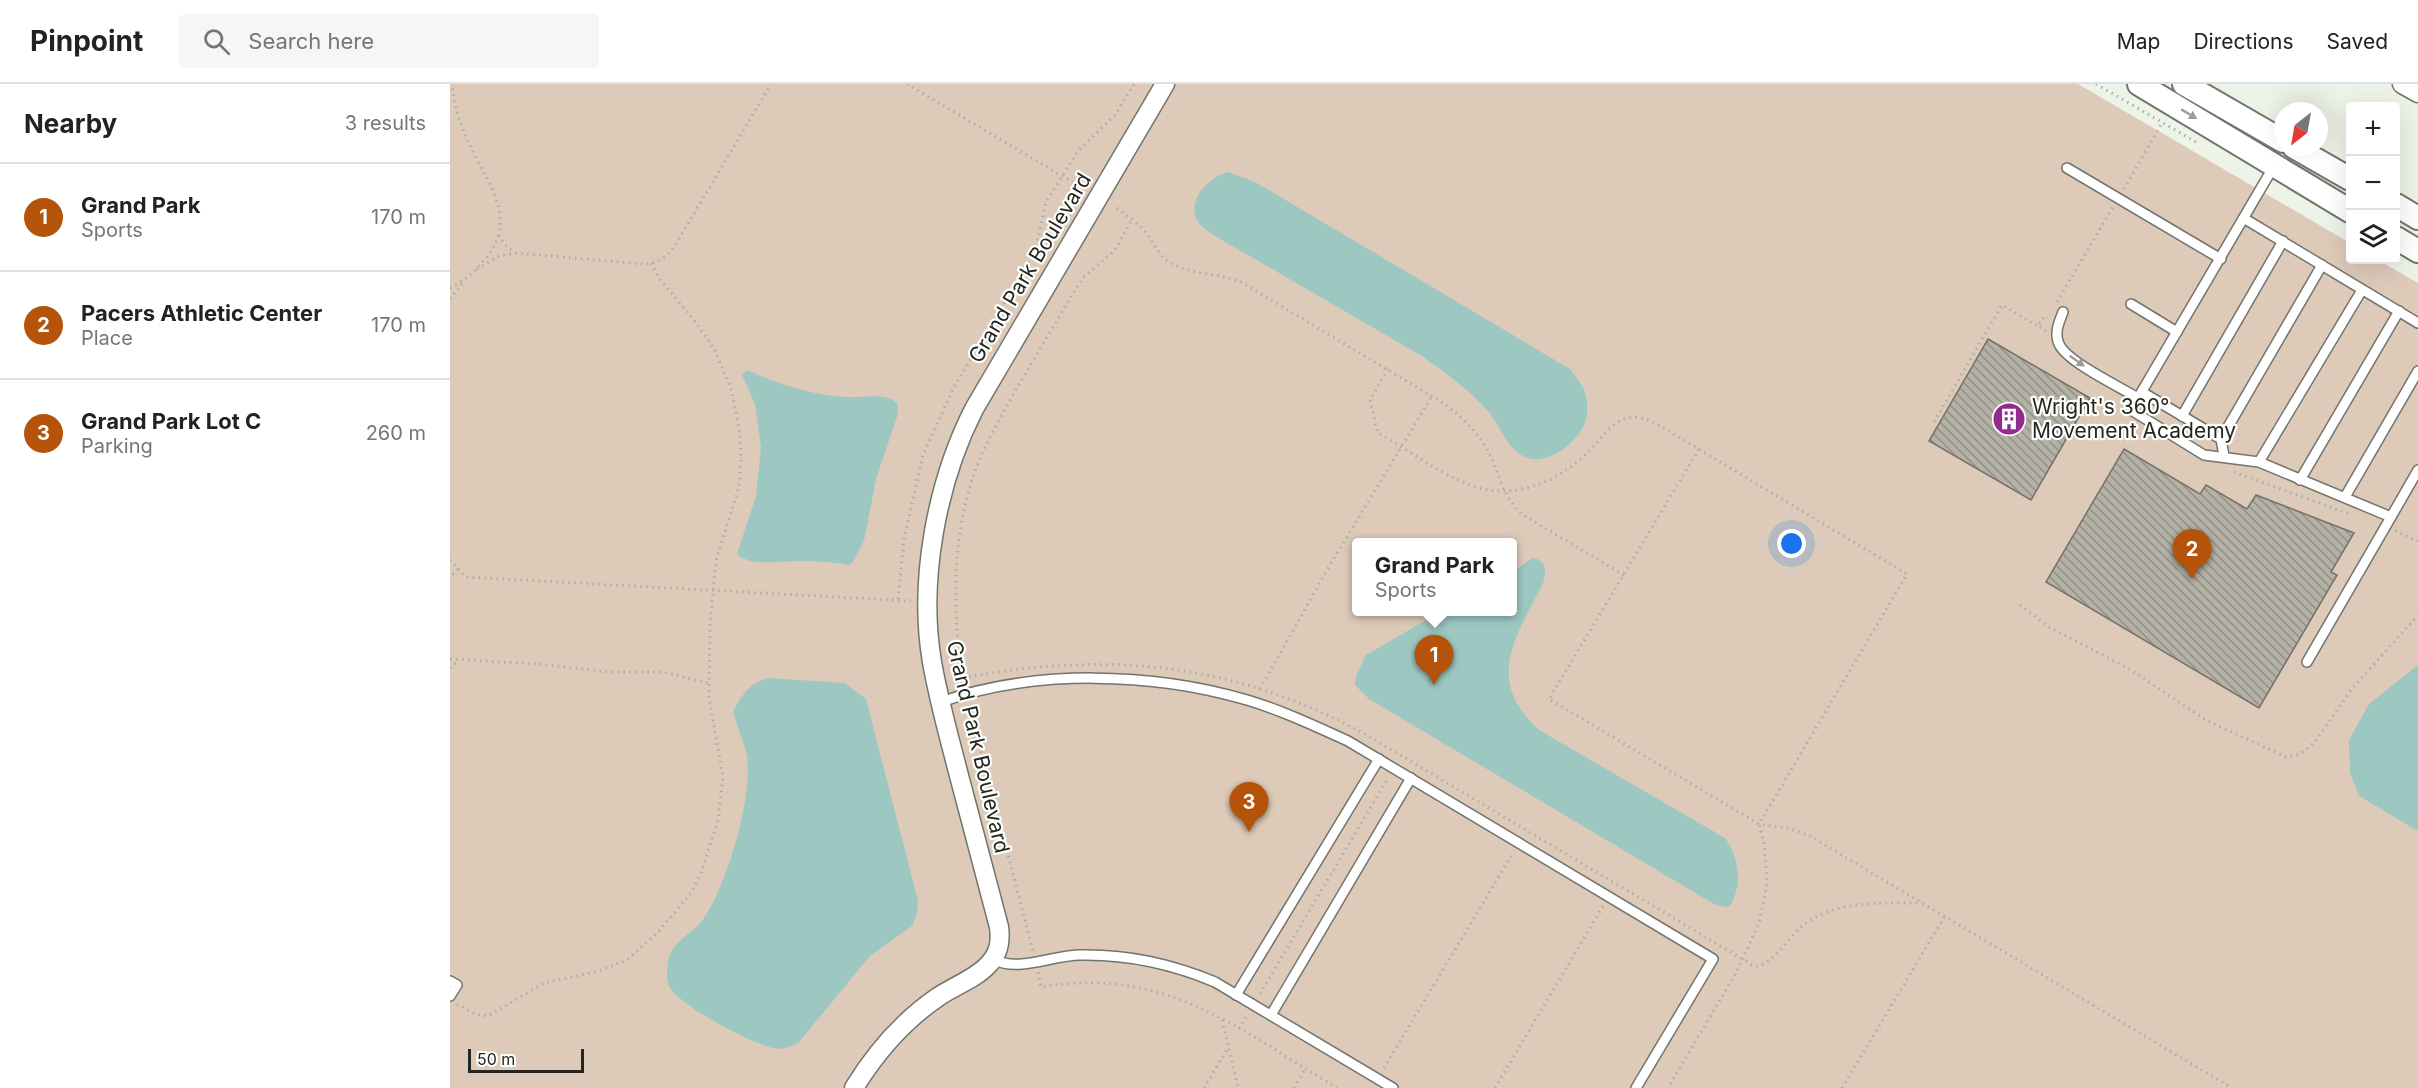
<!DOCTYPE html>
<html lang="en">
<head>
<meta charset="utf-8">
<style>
  body { margin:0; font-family:Inter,sans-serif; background:#f6f6f6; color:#222 }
  .controls { position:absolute; right:18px; top:18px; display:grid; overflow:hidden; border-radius:6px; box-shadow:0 6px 24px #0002 }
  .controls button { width:54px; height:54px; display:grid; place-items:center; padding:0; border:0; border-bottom:2px solid #e0e0e0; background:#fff; color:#222; font:30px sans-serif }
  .compass { position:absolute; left:1824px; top:18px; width:54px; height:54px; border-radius:50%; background:#fff; box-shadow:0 6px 24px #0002; rotate:211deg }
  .scale { position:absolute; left:18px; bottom:15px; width:116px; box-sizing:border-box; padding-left:6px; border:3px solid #252623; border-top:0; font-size:16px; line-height:21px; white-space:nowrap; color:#252623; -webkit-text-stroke:4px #fdfffb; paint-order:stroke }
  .you { position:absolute; left:1342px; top:460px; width:21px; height:21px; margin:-15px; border:4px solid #fff; border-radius:50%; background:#1a73e8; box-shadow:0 0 0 9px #1a73e833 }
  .badge { display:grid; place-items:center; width:39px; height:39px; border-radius:50%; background:#b45309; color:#fff; font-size:20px; font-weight:700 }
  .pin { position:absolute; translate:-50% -50px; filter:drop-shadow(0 2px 3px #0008) }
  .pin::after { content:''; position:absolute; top:32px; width:21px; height:18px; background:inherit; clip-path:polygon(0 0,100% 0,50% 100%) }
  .popup { position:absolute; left:902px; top:454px; width:165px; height:78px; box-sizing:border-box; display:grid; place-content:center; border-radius:6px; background:#fff; filter:drop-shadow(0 2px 4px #0005); font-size:20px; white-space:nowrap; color:#767676 }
  .popup b { font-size:22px; color:#222 }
  .popup::after { content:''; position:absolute; left:50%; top:100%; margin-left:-12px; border:12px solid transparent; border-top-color:#fff }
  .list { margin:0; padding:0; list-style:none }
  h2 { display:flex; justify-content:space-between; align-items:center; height:78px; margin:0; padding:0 24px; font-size:26px }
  h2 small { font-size:20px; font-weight:400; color:#767676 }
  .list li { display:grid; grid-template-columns:39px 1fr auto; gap:18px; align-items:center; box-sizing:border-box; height:108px; padding:0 24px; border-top:2px solid #e0e0e0 }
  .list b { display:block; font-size:22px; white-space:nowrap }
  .list p { margin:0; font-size:20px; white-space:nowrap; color:#767676 }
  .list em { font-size:20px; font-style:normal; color:#767676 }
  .icon { flex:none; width:33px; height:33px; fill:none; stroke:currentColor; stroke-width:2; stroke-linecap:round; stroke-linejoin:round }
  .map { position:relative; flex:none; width:1968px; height:1004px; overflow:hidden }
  header { display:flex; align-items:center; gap:36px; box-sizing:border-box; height:84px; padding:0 30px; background:#fff; border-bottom:2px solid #e0e0e0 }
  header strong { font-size:28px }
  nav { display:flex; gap:33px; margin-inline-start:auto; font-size:21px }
  .search { width:420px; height:54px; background:#f6f6f6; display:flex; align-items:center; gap:15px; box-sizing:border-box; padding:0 21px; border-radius:6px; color:#767676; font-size:22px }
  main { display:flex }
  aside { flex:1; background:#fff }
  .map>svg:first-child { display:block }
</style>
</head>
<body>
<header>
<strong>Pinpoint</strong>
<div class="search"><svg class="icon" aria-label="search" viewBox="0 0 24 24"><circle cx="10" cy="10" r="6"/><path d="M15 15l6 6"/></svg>Search here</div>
<nav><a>Map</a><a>Directions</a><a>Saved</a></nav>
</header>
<main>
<aside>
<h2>Nearby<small>3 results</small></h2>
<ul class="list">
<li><span class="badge">1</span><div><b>Grand Park</b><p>Sports</p></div><em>170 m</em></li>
<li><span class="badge">2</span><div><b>Pacers Athletic Center</b><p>Place</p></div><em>170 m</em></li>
<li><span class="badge">3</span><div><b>Grand Park Lot C</b><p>Parking</p></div><em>260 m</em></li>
</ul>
</aside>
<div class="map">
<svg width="1968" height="1004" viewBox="0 0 1968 1004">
  <defs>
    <pattern id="building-back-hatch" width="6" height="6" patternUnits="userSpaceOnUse" patternTransform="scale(1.5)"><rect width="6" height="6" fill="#b4b1a6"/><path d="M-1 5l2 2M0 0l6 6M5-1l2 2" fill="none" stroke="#929087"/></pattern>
  </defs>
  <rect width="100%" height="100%" fill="#eef3e8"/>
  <path fill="#decab9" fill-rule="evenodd" d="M0,0H1628L1900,159V176H1928L1968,199V1004H0ZM906,458H1062V528H906Z"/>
  <g fill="#9dc8c2">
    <path d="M779,88L807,99L1120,285C1126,293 1135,303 1136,313C1138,321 1138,333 1134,341C1126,360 1095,383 1075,373C1056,364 1051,342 1038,327C1018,305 995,288 970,271L760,149C754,144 746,139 745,130C741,111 762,91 779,88Z"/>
    <path d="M297,286C328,300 362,311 397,313C412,314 436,308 447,319L448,330L426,395L414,457L402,479L398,481C383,478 367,477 351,477C333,476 301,484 287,470L306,412L311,364L305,320L292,291Z"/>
    <path d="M1082,474C1096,475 1096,486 1094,497C1068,551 1032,594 1089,646L1275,754C1289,773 1293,801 1280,822L1276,823L1264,820L919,615L905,601L906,592L916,571L990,528H1062V488Z"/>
    <polygon points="1968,581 1968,747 1909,712 1900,689 1899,656 1919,620"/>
    <path d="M318,594L395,599L416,615L468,817L467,830L462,842L420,872L349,958C340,963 334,966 323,964C302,960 233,923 221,905C216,899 217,886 218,878C221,856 243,851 254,834C277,800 303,713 297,672C294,657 287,643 283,628C291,611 300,599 318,594Z"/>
  </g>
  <g fill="url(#building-back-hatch)" stroke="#757269" stroke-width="1.5">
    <polygon points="1538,255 1640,314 1581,416 1479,357"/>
    <polygon points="1674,365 1750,410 1756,401 1797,425 1806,411 1904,449 1881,488 1887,491 1809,624 1596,498"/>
  </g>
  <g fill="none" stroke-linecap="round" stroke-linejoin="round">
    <g stroke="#71756c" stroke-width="12">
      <g id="service">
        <polyline points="1824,82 1681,326 1754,371 1809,378 1941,433 1968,386"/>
        <polyline points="1617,84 1771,175"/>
        <polyline points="1795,135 1968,239"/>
        <polyline points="1681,220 1727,248"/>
        <path d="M1613,228C1609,238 1604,249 1609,260C1617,278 1670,303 1688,314"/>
        <polyline points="1692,308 1771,355 1774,372"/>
        <polyline points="1732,332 1833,157"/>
        <polyline points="1771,355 1872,181"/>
        <polyline points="1809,378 1912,206"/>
        <polyline points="1850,396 1949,227"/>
        <polyline points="1895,413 1968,287"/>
        <polyline points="1857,578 1941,433"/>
        <path d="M491,618C583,585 703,588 797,616C831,626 865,642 898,657L1263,875L1186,1004"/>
        <path d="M543,875C568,889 602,871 630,871C678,870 720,879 765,898L943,1004"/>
        <polyline points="0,897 7,901 0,912"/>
        <polyline points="786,911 929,675"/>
        <polyline points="821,931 961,694"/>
      </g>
    </g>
    <g stroke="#71756c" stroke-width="21">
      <g id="minor">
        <polyline points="1952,0 1968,9"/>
        <path d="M404,1004C426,968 453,937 488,913C504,902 525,895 538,881C549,870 551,858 549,843C535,790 521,737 507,684C498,649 488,613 482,578C468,496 487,398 524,325L715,0"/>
      </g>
    </g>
    <g stroke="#71756c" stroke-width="26">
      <g id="tertiary">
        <polyline points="1689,0 1900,127"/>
        <polyline points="1734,0 1833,57"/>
        <polyline points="1844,63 1900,95"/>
        <polyline points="1946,121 1968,134"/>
        <polyline points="1946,154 1968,167"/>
      </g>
    </g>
    <g stroke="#aaaea6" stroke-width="3" stroke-dasharray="1.5 4.5" stroke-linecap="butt">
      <polyline points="457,0 629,102"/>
      <polyline points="1646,0 1746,58"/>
      <polyline points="1674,105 1712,39"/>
      <path d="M667,124C677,132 688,139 696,149C704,158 708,171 719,178C740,191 768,189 791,198L993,319C1010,331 1027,348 1038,367C1050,389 1052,414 1073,431L1174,491"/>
      <polyline points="49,151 54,160 64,168"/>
      <path d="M27,185L49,172L66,169L193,180C208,180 218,172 226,160L321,0"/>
      <path d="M0,204C14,197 25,188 35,175C66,138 43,106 24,70C13,48 4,25 2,0"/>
      <polyline points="0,215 12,200"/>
      <polyline points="1607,218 1663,123"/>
      <polyline points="1596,247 1588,242 1594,233 1598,233"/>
      <path d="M938,285L920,316L928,349C962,367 1001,400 1039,406C1077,412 1116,392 1142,364C1151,355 1159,341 1172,336C1183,330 1197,335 1207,340L1457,490L1309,740L1314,759L1317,800L1309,839L1287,887L1218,1004"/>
      <polyline points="1484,338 1552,221 1588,242"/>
      <polyline points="1249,365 1099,615 1309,740 1342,745 1360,752 1782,1004"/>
      <polyline points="1784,388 1899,430"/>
      <polyline points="1945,447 1968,457"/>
      <polyline points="0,476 8,485 0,493"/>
      <polyline points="8,485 16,493 461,517"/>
      <polyline points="448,515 454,455 473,371 504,303 582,172 587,159 596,118 628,67 665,31 684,0"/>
      <polyline points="1570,521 1599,543 1679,585 1756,636 1836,673 1850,670 1865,658 1901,606 1968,531"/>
      <polyline points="0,575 88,580 161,588 213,588 258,599"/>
      <polyline points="0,584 9,576"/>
      <path d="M513,594C658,566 789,579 920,653L1304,882C1322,884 1341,849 1356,839C1389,816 1434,819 1472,819"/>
      <path d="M514,600C500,520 501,431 538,357C564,306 596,256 625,206L634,193L665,166L682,135"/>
      <polyline points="810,605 880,481 982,312"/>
      <polyline points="519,621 583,867"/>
      <path d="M588,888L591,903C716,882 787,944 887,1004"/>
      <polyline points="810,910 938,694"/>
      <polyline points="7,920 25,930 38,932 94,899 149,887 177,876 208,848 241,809 251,789 268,736 273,693 259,613 260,539 266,476 289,403 291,376 290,351 282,308 265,266 240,231 209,194 201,179"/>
      <polyline points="772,936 788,1004"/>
      <polyline points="789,945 797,931"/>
      <polyline points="934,984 1063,769"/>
      <polyline points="754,1004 778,964"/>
      <polyline points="844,1004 855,985"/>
      <polyline points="1045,1004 1153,822"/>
      <polyline points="1392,1004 1495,832"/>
    </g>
    <use href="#service" stroke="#fff" stroke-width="9"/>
    <use href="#minor" stroke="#fff" stroke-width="18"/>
    <use href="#tertiary" stroke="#fff" stroke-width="22"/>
  </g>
  <defs><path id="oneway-solid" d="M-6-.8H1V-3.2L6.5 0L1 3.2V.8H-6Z" transform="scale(1.5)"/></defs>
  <g fill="#9d9d9c">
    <use href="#oneway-solid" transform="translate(1739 30) rotate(31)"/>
    <use href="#oneway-solid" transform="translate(1627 277) rotate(36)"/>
  </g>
  <defs>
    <g id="building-disc" transform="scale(1.725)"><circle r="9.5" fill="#932b8f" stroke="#fdfffb"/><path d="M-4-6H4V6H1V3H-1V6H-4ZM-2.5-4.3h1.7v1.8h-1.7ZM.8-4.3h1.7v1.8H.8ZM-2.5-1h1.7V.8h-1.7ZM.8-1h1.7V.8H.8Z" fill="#fff"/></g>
  </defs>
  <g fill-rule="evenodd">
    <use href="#building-disc" x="1559" y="335"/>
  </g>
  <g text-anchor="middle" stroke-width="4.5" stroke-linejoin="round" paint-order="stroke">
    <g font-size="21" fill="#252623" stroke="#fdfffb">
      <text transform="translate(580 184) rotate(-59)" y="7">Grand Park Boulevard</text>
      <text transform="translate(528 663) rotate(77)" y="7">Grand Park Boulevard</text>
    </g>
    <g font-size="21" fill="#252623" stroke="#fdfffb" text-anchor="start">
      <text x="1582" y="330">Wright's 360°<tspan x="1582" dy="24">Movement Academy</tspan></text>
    </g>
  </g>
</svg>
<div class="controls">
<button>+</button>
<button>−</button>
<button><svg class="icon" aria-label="layers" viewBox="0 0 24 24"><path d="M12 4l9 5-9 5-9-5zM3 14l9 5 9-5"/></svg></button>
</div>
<svg class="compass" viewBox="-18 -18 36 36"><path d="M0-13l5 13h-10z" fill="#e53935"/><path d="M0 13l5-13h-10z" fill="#767676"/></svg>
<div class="scale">50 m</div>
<div class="you"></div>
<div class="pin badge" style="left:984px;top:601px">1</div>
<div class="popup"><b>Grand Park</b>Sports</div>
<div class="pin badge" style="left:1742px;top:495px">2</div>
<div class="pin badge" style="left:799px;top:748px">3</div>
</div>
</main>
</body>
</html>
